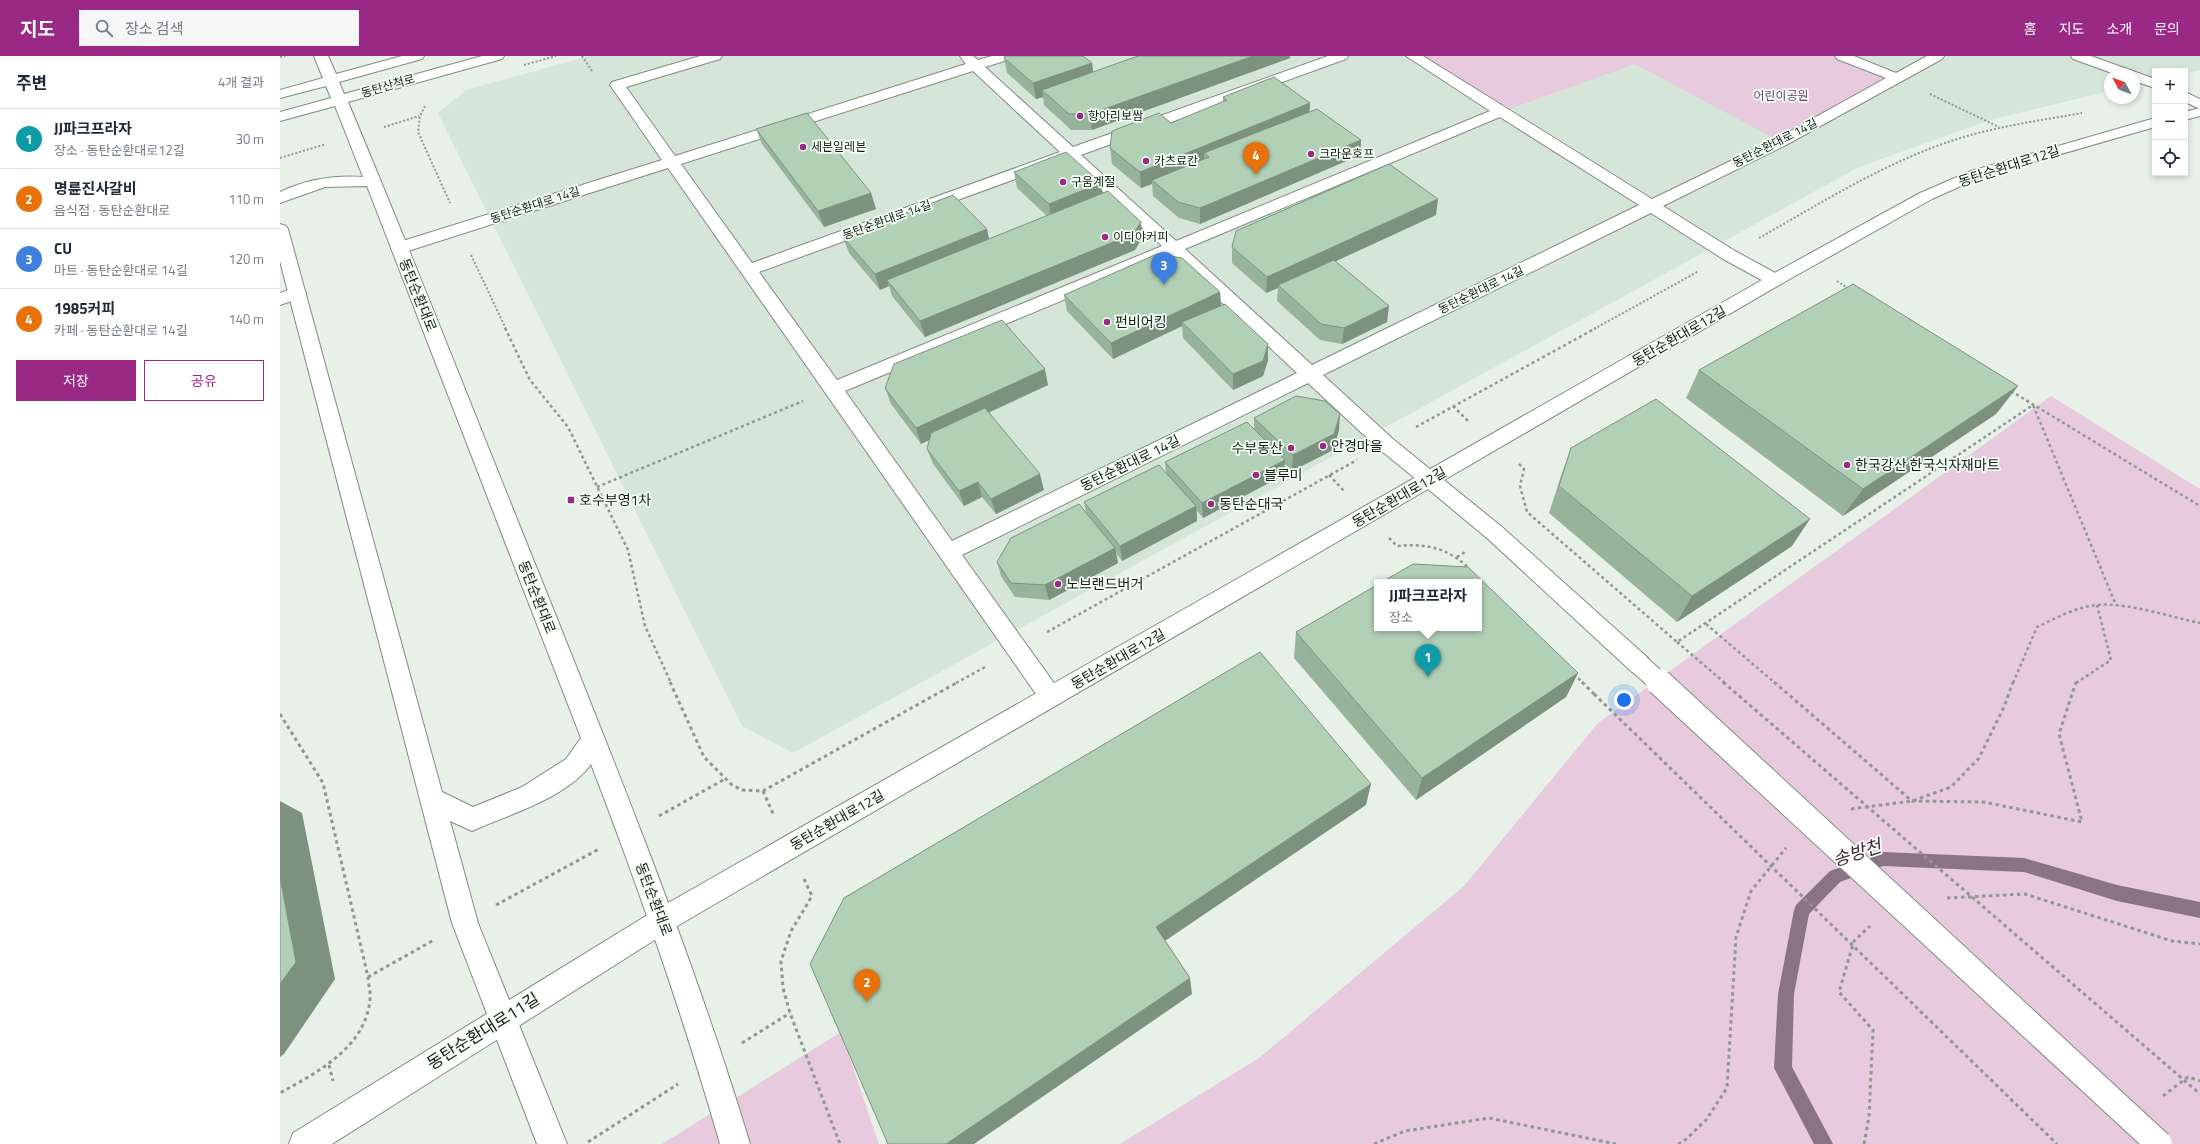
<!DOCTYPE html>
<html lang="ko">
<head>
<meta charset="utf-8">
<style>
  body { margin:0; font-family:"Titillium Web","Noto Sans KR",sans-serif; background:#f6f6f7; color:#1f2937 }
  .controls { position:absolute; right:12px; top:12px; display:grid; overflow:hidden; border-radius:0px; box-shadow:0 2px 6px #0003 }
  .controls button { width:36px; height:36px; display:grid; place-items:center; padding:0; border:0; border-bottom:1px solid #e0e1e3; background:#fff; color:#1f2937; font:20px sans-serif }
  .compass { position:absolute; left:1824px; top:12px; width:36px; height:36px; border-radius:50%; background:#fff; box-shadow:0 2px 6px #0003; rotate:311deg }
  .you { position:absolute; left:1344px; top:644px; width:14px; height:14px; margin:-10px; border:3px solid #fff; border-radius:50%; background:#1a73e8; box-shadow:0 0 0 6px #1a73e833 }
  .badge { display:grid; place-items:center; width:26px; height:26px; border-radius:50%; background:#9a2885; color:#fff; font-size:13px; font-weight:700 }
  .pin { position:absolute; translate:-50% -33px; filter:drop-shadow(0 1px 2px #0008) }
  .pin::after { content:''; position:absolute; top:21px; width:14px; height:12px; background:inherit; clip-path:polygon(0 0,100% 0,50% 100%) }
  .popup { position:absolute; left:1094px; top:523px; width:108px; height:52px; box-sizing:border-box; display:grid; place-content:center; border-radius:0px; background:#fff; filter:drop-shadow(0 1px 3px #0005); font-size:13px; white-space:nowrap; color:#747a83 }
  .popup b { font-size:15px; color:#1f2937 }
  .popup::after { content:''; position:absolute; left:50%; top:100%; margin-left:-8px; border:8px solid transparent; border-top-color:#fff }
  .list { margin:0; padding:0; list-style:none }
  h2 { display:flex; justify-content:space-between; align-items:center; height:52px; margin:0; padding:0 16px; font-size:17px }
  h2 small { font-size:13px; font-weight:400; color:#747a83 }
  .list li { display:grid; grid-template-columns:26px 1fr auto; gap:12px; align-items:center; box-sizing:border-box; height:60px; padding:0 16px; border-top:1px solid #e0e1e3 }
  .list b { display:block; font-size:15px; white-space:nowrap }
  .list p { margin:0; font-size:13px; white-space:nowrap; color:#747a83 }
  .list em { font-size:13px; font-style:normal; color:#747a83 }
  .actions { display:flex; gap:8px; padding:12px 16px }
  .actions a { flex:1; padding:9px 0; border:1px solid #9a2885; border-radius:0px; text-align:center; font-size:14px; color:#9a2885 }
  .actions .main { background:#9a2885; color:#fff }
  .icon { flex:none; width:22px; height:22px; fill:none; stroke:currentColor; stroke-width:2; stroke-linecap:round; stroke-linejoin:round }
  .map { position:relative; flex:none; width:1920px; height:1088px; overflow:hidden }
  header { display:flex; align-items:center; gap:24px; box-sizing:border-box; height:56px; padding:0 20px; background:#9a2885; color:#fff }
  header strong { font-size:19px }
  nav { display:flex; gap:22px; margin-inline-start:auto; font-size:14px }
  .search { width:280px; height:36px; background:#f6f6f7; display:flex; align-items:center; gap:10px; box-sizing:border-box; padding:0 14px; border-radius:0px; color:#747a83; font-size:15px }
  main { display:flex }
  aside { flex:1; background:#fff }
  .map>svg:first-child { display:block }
</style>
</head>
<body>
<header>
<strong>지도</strong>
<div class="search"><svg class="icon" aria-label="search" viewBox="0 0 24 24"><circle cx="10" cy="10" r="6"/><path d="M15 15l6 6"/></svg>장소 검색</div>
<nav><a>홈</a><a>지도</a><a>소개</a><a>문의</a></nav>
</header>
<main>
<aside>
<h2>주변<small>4개 결과</small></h2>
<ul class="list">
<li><span class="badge" style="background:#0f9aa8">1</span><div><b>JJ파크프라자</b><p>장소 · 동탄순환대로12길</p></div><em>30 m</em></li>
<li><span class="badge" style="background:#e8710a">2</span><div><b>명륜진사갈비</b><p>음식점 · 동탄순환대로</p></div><em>110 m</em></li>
<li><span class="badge" style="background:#3f7fe0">3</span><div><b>CU</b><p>마트 · 동탄순환대로 14길</p></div><em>120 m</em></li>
<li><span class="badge" style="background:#e8710a">4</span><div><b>1985커피</b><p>카페 · 동탄순환대로 14길</p></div><em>140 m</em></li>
</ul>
<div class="actions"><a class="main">저장</a><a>공유</a></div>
</aside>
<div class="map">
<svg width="1920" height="1088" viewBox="0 0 1920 1088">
  <rect width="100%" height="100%" fill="#e7f1e8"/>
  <polygon fill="#d5e6d8" points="309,0 1920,0 1920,14 1905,17 1905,15 1875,15 1875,24 1854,29 1854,18 1830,18 1830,35 1713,63 1579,111 513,697 462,670 158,57 186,34"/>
  <g fill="#e7cade">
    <polygon points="1133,0 1562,0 1617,22 1501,86 1355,8 1221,56"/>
    <polygon points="1771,340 1920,433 1920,1088 840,1088 979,1002 1184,830 1318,667"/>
    <polygon points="561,976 599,1088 382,1088"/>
  </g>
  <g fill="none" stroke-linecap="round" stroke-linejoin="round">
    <polygon fill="#8a7483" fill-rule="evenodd" points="1603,796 1744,802 1837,829 1920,846 1920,862 1837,845 1744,816 1603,810 1560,826 1529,858 1514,938 1512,1011 1553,1088 1534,1088 1494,1012 1498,938 1514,854 1516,849 1550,815"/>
    <g stroke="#808a82" stroke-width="2">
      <g id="minor">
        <path d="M420,0H442L440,3L346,31L395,100L686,8L680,0H693L698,4L712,0H733L731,3L705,11L793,91L1048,0H1068L1066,3L801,99L896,185L1210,55L1126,0H1143L1372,143L1496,83L1606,22L1557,3L1555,0H1574L1616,17L1647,0H1664L1662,3L1506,89L1383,150L1455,195L1501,220L1504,224L1501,228L1495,229L1489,228L1443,203L1371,157L1043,319L1113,383L1156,418L1159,423L1156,428L1149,430L1142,428L1099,393L1028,327L682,499L779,634L783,641L779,648L771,651L763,648L388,112L125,196H113L111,192L113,188L382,104L330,29L332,26ZM693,15L780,96L472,207L401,108ZM1220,61L1359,149L1032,309L905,193ZM788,104L882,190L557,324L479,216ZM891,199L1017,317L672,485L565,335Z"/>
        <polygon points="1791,0 1811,0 1875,23 1875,32 1854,25 1854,18 1835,18 1793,3"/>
        <polygon points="1905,36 1920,43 1920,53 1905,46"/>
        <polygon points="17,231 23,233 26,237 23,241 0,249 0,237"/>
      </g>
    </g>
    <g stroke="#808a82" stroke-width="2">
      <g id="tertiary">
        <polygon points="1920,52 1920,60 1905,64 1905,56"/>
        <polygon points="1875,62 1875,71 1701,121 1652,143 1501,228 1164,424 1222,471 1368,602 1371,609 1368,616 1360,619 1352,616 1208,483 1148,433 392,873 52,1088 9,1088 13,1077 374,855 1489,220 1640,137 1691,115"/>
      </g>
    </g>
    <g stroke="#808a82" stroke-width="2">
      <path id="secondary" d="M34,0H48L56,18L122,0H144L142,3L59,26L64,38L202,0H224L222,3L68,46C136,208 200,372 266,535C339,718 413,899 470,1088H440C403,959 359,833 311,708C290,739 235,757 201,771L192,775L170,765L198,867L287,1088H257L172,867L0,205V168L6,170L8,173L162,736L193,751L242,731L286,703L301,682L87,130L45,131L0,147V136C27,123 54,119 83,121L55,50L0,65V56L51,42L46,30L0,42V34L43,22Z"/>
    </g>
    <g stroke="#909790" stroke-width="2" stroke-dasharray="2 2" stroke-linecap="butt">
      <polyline points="302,0 312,15"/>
      <polyline points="0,1 5,0"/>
      <polyline points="244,9 276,0"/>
      <polyline points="1650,38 1719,71"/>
      <polyline points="145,50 140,60 138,76 170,147"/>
      <polyline points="104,71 139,60"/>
      <polyline points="0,102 46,88"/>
      <path d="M1479,182C1541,147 1601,109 1668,86C1712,71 1757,65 1802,57"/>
      <polyline points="191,199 226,273"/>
      <polyline points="1557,225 1569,233"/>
      <polyline points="1314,273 1419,215"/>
    </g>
    <g stroke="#909790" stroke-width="2.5" stroke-dasharray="3 3" stroke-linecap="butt">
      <polyline points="225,272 250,324 288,371 348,494 365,570 391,627"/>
      <polyline points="1731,335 1920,450"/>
      <polyline points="1173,350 1188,365"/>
      <polyline points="1136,371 1316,272"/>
      <polyline points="1239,408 1244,413 1240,430 1247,456 1397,586 1753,349 1836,549"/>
      <polyline points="1049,419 1064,435"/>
      <polyline points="317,431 523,345"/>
      <path d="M1109,482L1117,490C1147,487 1167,492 1189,512"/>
      <polyline points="1177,501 1187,495"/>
      <polyline points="1426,568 1495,627"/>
      <polyline points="767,576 1077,404"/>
      <polyline points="1294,618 1303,627"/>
      <polyline points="676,627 707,610"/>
      <path d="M1733,627L1757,571C1776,562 1796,551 1817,549C1846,546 1891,561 1920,567"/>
      <polyline points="1796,627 1831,604 1817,549"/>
    </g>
    <g stroke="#909790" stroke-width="3" stroke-dasharray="3.5 3.5" stroke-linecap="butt">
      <polyline points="390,626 424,701 452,729 462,734 483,735 678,626"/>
      <polyline points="1302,626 1314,638"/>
      <polyline points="1494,626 1632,745 1704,746 1802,766 1779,678 1796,626"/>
      <path d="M0,658L43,727L88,921C88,928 91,936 90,943C86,991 38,1016 0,1037"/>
      <polyline points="483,735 494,760"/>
      <polyline points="1571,753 1632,745 1671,731 1699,702 1724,651 1733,626"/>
      <polyline points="379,760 445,723"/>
      <polyline points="524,823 532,840 511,875 501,905 503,932 510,957 560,1088"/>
      <polyline points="1667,842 1745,838 1892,885 1920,888"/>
      <polyline points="216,849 319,793"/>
      <polyline points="88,921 154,884"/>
      <polyline points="462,987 510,957"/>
      <polyline points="49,1009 53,1025"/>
      <polyline points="1883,1040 1908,1021 1920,1025"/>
      <polyline points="308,1086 398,1028"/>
      <polyline points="1094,1088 1125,1075 1209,1062 1336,1088"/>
      <polyline points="1398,1088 1403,1086 1426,1064 1447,1032 1456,881 1471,835 1506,792"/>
      <polyline points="1584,1088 1589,1061 1593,974 1559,936 1574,885 1590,870"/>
    </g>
    <use href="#minor" fill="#fff" fill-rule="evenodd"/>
    <use href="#tertiary" fill="#fff" fill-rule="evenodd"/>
    <use href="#secondary" fill="#fff" fill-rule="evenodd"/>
    <g stroke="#808a82" stroke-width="22" stroke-linecap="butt">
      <polyline id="tertiary-bridge-far1" points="1360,609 1380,627"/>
    </g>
    <g stroke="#808a82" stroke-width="28" stroke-linecap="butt">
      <polyline id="tertiary-bridge" points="1379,626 1879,1088"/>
    </g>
    <polyline stroke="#909790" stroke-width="2.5" stroke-dasharray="3 3" stroke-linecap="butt" points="1397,586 1445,627"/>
    <g stroke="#909790" stroke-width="3" stroke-dasharray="3.5 3.5" stroke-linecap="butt">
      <polyline points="1443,626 1920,1038"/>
      <polyline points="1314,638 1777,1088"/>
    </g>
    <use href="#tertiary-bridge-far1" stroke="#fff" stroke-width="20"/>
    <use href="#tertiary-bridge" stroke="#fff" stroke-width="26"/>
  </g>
  <g fill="#98b39c">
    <polygon points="724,2 812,7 813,16 1010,2 812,74 791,74 764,49 763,41 756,43 727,17"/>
    <polygon points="943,41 1030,47 1029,56 1081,84 1080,99 920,168 899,162 873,140 872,128 861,132 832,108 830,92 943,46"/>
    <polygon points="476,73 591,137 596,153 544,171 482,88"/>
    <polygon points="734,116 823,137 861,166 862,182 855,194 645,281 612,240 609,230 600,234 569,197 563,181 707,173 709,183 767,160 737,132"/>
    <polygon points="1156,159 1055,205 1107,266 1062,288 1040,284 997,245 998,232 986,237 952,207 952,191"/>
    <polygon points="940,236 941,250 988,288 988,304 983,320 953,334 903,282 902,270 833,303 787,255 784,239"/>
    <polygon points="1419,314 1738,330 1716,358 1563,460 1406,342"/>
    <polygon points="768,329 709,356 764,434 716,458 702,441 684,450 653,408 647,393 650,383 641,388 611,348 605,332"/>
    <polygon points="974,362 1059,374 1053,394 1012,415 1004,407 1004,419 923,462 917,455 917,465 842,505 836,497 838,507 769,544 735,541 721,520 717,506 806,456 804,446 886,416 885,406 974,373"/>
    <polygon points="1291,392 1512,490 1397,566 1269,457 1281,420"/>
    <polygon points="1016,576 1298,617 1286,641 1136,744 1014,602"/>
  </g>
  <g fill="#7c927f">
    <polygon points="973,0 1010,0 1010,2 812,74 810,58"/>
    <polygon points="812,7 814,23 762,34 763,41 756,43 753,27"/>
    <polygon points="1030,47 1029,63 929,101 924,97 924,106 872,124 872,128 861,132 860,116"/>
    <polygon points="1081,84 1080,99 920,168 920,152"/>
    <polygon points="821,127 823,142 771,164 769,148"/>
    <polygon points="591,137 596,153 544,171 538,155"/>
    <polygon points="1158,143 1156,159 1000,231 998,229 998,232 986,237 987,221"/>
    <polygon points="861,166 862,182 855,194 645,281 640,265"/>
    <polygon points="707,173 710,189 607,224 609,230 600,234 595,218"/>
    <polygon points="940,236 941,252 902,266 902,270 833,303 831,287"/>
    <polygon points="1109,250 1107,266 1062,288 1064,272"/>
    <polygon points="988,288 988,304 983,320 953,334 953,318"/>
    <polygon points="765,313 768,329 641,388 636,372"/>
    <polygon points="1738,330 1716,358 1563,460 1583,433"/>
    <polygon points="1060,358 1059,374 1053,394 1012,415 1013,399"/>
    <polygon points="1005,404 1004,419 923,462 922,447"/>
    <polygon points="760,418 764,434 716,458 711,443"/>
    <polygon points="698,426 702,441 684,450 679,435"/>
    <polygon points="916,450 917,465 842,505 840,490"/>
    <polygon points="1530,463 1512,490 1397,566 1412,540"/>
    <polygon points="835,492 838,507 769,544 765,529"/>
    <polygon points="1298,617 1286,641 1136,744 1142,722"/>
    <polygon points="1091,728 1086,749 879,889 876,871"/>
    <polygon points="0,745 22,757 55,923 4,998 0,1001"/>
    <polygon points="910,922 912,938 694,1088 666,1088"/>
  </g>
  <g fill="#b1d0b5" stroke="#7c927f">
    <polygon points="725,0 803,0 812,7 753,27 724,2"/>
    <polygon points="858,0 973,0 810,58 789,58 762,34"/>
    <polygon points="994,21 1030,47 860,116 830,92 832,75 879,57 891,67 947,44 943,41"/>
    <polygon points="1037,53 1081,84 920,152 898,146 872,124 929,101 924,97"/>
    <polygon points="527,57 591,137 538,155 476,73"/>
    <polygon points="786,96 821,127 769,148 734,116"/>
    <polygon points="1109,108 1158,143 987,221 952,191 956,175"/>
    <polygon points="828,135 861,166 853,178 640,265 607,224"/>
    <polygon points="673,139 707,173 595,218 563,181"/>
    <polygon points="877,198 902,202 940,236 831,287 784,239"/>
    <polygon points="1054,204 1109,250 1064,272 1041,268 998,229"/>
    <polygon points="1573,228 1738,330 1583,433 1419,314"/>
    <polygon points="945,248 988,288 983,305 953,318 902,266"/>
    <polygon points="722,264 765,313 636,372 605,332 614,308"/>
    <polygon points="1016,340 1045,345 1060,358 1054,378 1013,399 974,362"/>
    <polygon points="1376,343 1530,463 1412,540 1279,430 1291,392"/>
    <polygon points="705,352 760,418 711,443 698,426 679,435 647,393 651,377"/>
    <polygon points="967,366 1005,404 922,447 885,406"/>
    <polygon points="879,409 916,450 840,490 804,446"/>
    <polygon points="799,448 835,492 765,529 731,527 717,506 731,482"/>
    <polygon points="1133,508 1188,511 1298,617 1142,722 1016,576 1097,529 1097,572 1199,572 1199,526 1102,526"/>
    <polygon points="980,596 1091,728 876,871 910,922 666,1088 608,1088 530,908 564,842"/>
    <polygon points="0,821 16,906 0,928"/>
  </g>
  <g fill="#9a2885" stroke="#f4fff6" stroke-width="1.5">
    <circle cx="800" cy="60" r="4"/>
    <circle cx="523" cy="91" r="4"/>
    <circle cx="1031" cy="98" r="4"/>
    <circle cx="866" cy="105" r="4"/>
    <circle cx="783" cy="126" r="4"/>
    <circle cx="825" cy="181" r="4"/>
    <circle cx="827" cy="266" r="4"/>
    <circle cx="1043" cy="390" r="4"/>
    <circle cx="1011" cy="392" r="4"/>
    <circle cx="1567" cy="409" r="4"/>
    <circle cx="976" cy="419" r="4"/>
    <rect x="287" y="440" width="8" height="8" rx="2"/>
    <circle cx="931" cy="448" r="4"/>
    <circle cx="778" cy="528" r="4"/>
  </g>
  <g text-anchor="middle" stroke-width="3.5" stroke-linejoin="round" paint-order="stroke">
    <g font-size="12" fill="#161916" stroke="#f4fff6">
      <text transform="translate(108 30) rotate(-16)" y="4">동탄산척로</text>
      <text transform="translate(1495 87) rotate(-27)" y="4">동탄순환대로 14길</text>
      <text transform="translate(255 149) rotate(-18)" y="4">동탄순환대로 14길</text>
      <text transform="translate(607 164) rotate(-20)" y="4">동탄순환대로 14길</text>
      <text transform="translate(1201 234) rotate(-26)" y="4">동탄순환대로 14길</text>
    </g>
    <g font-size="12" fill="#6d4162" stroke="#f4fff6">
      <text x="1501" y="44">어린이공원</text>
    </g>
    <g font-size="12" fill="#161916" stroke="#f4fff6" text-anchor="start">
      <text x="808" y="64">항아리보쌈</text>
      <text x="531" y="95">세븐일레븐</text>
      <text x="1039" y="102">크라운호프</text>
      <text x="874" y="109">카츠료칸</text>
      <text x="791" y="130">구움계절</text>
      <text x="833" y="185">이디야커피</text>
    </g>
    <g font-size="14" fill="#161916" stroke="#f4fff6">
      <text transform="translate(1729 110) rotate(-18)" y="5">동탄순환대로12길</text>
      <text transform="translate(138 239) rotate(68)" y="5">동탄순환대로</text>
      <text transform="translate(1399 280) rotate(-30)" y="5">동탄순환대로12길</text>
      <text transform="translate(850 407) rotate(-26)" y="5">동탄순환대로 14길</text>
      <text transform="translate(1119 441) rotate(-30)" y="5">동탄순환대로12길</text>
      <text transform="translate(257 541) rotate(68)" y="5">동탄순환대로</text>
      <text transform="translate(838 603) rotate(-30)" y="5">동탄순환대로12길</text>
      <text transform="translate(557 764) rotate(-30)" y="5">동탄순환대로12길</text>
      <text transform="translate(374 843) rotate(69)" y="5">동탄순환대로</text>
    </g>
    <g font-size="14" fill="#161916" stroke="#f4fff6" text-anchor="start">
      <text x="835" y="271">펀비어킹</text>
      <text x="1051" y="395">안경마을</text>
      <text x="1003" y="397" text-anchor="end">수부동산</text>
      <text x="1575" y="414">한국강산 한국식자재마트</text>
      <text x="984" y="424">블루미</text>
      <text x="299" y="449">호수부영1차</text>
      <text x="939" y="453">동탄순대국</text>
      <text x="786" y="533">노브랜드버거</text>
    </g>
    <g font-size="17" fill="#161916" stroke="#f4fff6">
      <text transform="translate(203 975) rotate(-32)" y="6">동탄순환대로11길</text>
    </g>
    <g font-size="18" font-style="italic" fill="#471e3e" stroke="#f4fff6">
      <text transform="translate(1577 797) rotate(-18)" y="6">송방천</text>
    </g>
  </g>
</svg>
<div class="controls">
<button>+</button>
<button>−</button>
<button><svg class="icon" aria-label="locate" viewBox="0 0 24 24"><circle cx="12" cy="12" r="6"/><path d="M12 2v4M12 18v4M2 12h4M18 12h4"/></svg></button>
</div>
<svg class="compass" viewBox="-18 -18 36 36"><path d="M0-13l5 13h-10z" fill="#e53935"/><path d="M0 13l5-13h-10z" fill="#747a83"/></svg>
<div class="you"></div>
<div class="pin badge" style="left:1148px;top:621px;background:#0f9aa8">1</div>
<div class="popup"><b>JJ파크프라자</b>장소</div>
<div class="pin badge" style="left:587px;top:946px;background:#e8710a">2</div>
<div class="pin badge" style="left:884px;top:229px;background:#3f7fe0">3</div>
<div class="pin badge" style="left:976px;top:119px;background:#e8710a">4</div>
</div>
</main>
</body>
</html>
